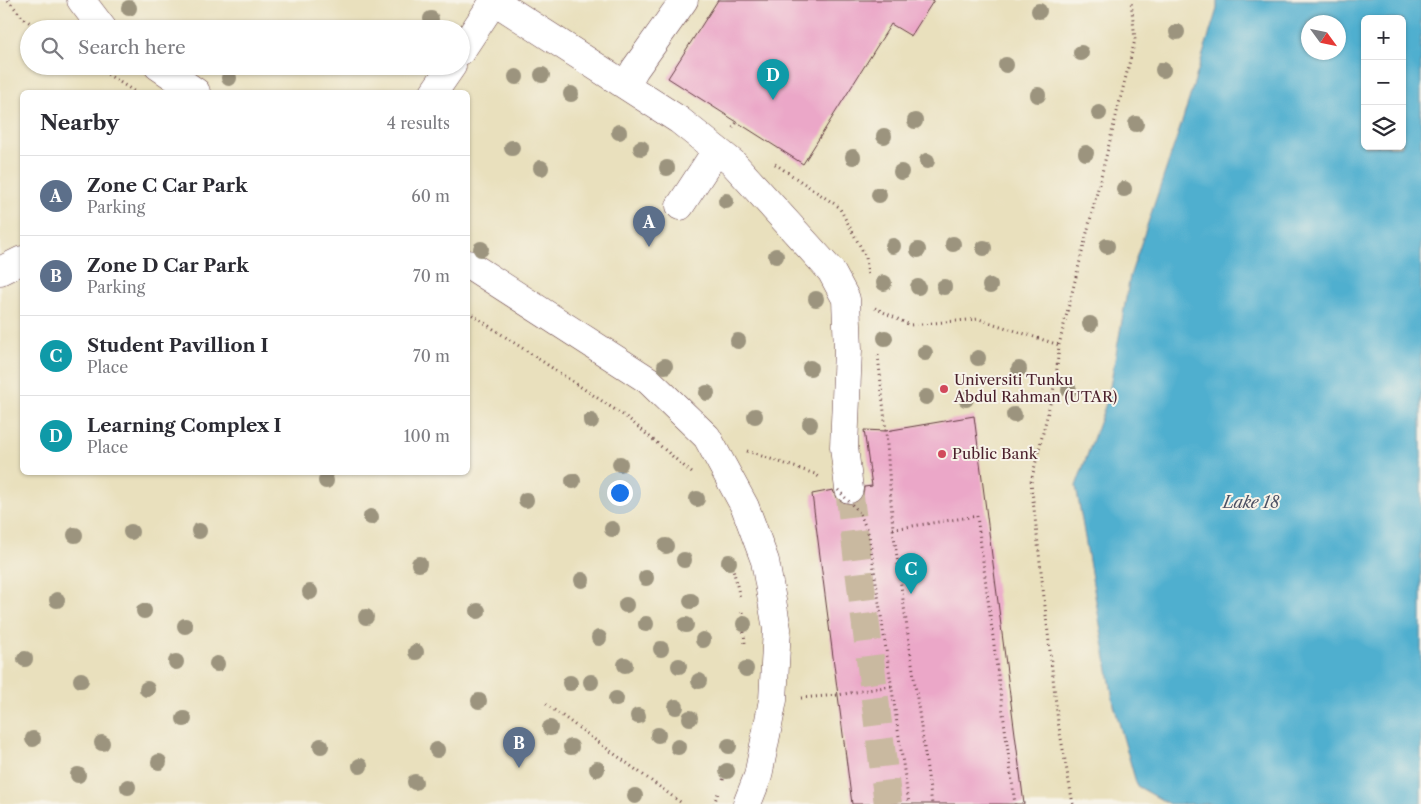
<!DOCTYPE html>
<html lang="en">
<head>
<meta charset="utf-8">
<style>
  body { margin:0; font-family:"Libre Caslon Text",serif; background:#f2f2f3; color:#2b2b33 }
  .controls { position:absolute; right:15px; top:15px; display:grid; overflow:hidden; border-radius:8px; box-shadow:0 1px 4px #0004 }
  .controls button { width:45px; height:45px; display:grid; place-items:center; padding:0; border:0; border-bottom:1px solid #e1e1e2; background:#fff; color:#2b2b33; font:25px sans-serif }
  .compass { position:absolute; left:1301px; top:15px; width:45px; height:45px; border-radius:50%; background:#fff; box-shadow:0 1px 4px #0004; rotate:123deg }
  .you { position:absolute; left:619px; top:492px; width:18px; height:18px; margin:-12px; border:4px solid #fff; border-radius:50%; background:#1a73e8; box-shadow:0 0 0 8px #1a73e833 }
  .badge { display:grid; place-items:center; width:32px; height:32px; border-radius:50%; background:#d1495b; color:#fff; font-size:16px; font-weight:700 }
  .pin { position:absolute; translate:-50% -41px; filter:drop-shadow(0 1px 2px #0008) }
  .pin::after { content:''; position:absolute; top:26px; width:18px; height:15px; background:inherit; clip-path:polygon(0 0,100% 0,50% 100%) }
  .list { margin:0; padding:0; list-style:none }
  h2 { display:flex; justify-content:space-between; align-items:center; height:65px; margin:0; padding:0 20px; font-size:21px }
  h2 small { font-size:16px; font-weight:400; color:#7c7c81 }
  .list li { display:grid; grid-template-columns:32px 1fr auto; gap:15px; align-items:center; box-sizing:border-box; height:80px; padding:0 20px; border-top:1px solid #e1e1e2 }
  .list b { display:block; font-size:19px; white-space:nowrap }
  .list p { margin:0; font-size:16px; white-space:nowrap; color:#7c7c81 }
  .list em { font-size:16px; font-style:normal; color:#7c7c81 }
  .icon { flex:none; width:28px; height:28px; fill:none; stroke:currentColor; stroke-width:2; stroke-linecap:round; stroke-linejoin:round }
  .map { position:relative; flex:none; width:1421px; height:804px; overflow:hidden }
  .search { position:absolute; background:#fff; box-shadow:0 1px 4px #0004; left:20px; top:20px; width:450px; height:55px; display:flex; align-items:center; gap:12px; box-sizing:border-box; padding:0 18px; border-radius:28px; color:#7c7c81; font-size:19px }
  .panel { position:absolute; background:#fff; box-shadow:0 1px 4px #0004; left:20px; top:90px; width:450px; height:385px; border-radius:8px }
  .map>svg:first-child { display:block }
</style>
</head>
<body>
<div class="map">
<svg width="1421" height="804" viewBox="0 0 1421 804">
  <rect width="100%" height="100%" fill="#f7f3e8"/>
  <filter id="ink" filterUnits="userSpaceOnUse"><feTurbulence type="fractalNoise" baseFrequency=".02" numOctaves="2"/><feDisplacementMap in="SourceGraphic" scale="10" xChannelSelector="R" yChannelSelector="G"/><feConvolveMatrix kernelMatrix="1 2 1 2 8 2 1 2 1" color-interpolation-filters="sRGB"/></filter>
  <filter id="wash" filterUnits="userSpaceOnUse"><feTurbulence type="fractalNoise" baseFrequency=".0096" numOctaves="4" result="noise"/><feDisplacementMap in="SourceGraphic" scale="20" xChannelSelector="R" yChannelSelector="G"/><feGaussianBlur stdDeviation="1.12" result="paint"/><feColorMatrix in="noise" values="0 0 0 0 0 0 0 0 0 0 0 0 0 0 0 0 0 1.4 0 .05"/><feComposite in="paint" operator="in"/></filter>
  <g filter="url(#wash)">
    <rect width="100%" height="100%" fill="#e9e0bd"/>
    <path fill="#50afcf" stroke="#4d677d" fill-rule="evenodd" d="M1217,0H1421V804H1169L1137,786L1114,705L1076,486L1108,398L1130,276L1182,122L1217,9ZM1365,19H1402V146H1365ZM1308,22H1338V52H1308Z"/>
    <g id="blocks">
      <g fill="#eba7c8">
        <polygon points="718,0 934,0 911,36 891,24 803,164 668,78"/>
        <polygon points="974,416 1024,804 852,804 812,494 833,490 836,498 842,503 851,504 859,501 863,496 864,487 872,486 864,430 886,431"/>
      </g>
    </g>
  </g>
  <g filter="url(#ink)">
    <use href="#blocks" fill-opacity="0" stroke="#623c41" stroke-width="1"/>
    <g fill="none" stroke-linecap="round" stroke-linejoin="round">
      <polyline stroke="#c9b9a0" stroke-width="28" stroke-dasharray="28 14" stroke-linecap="butt" points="849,489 888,804"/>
      <g stroke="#623c41" stroke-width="29">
        <g id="minor">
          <polyline points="81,0 103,29"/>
          <polyline points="493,0 679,120 733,163 831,271 846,299 848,350 844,447 849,489"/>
          <polyline points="461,51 494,1"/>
          <polyline points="158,66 196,92"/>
          <polyline points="626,85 635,69 684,0"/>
          <polyline points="434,92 452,66"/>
          <polyline points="680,206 716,151"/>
          <polyline points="468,264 648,380 707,437 745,507 765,561 777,629 773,700 758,776 747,804"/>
          <polyline points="0,271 22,260"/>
        </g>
      </g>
      <g stroke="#623c41" stroke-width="3" stroke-dasharray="1 4" stroke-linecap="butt">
        <polyline points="8,0 23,18 39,29"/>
        <polyline points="95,66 135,92"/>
        <polyline points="733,128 737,122"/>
        <polyline points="775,164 839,207 866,257 868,277"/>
        <polyline points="875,308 910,325 979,319 1059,345"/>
        <polyline points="468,312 629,419 692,473"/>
        <polyline points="878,355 886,431 893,529 932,804"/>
        <polyline points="747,451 815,474 819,477"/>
        <polyline points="860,514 869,535 909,804"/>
        <polyline points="893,529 977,516 1015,804"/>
        <polyline points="730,556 740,598"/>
        <polyline points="742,612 745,643"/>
        <polyline points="801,698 838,695 891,686"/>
        <polyline points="546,704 683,804"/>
        <polyline points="723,780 729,762"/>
        <polyline points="714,804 718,793"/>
        <polyline points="1073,804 1058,722 1031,482 1056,379 1059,345 1135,40 1131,0"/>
      </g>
      <use href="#minor" stroke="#fff" stroke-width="28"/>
      <polyline stroke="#623c41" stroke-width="3" stroke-dasharray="1 4" stroke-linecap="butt" points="838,490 859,512"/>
    </g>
    <g fill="#9c947e">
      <circle cx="129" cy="8" r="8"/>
      <circle cx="1039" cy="11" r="8"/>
      <circle cx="431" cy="19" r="8"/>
      <circle cx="1177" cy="32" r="8"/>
      <circle cx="1081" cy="53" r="8"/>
      <circle cx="1006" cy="65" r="8"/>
      <circle cx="1163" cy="70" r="8"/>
      <circle cx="542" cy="75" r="8"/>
      <circle cx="516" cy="77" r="8"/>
      <circle cx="229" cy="78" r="8"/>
      <circle cx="571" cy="94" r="8"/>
      <circle cx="1038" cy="95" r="8"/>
      <circle cx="1099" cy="113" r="8"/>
      <circle cx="915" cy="121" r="8"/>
      <circle cx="1136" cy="124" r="8"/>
      <circle cx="619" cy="132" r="8"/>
      <circle cx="884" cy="136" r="8"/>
      <circle cx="512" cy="148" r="8"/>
      <circle cx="641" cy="148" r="8"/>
      <circle cx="1086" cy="153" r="8"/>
      <circle cx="853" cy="157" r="8"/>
      <circle cx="927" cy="161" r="8"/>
      <circle cx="541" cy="168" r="8"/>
      <circle cx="667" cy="168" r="8"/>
      <circle cx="901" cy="172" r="8"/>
      <circle cx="1124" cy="189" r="8"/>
      <circle cx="879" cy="195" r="8"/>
      <circle cx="726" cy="201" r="8"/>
      <circle cx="953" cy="244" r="8"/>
      <circle cx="893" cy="246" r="8"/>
      <circle cx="1107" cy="246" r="8"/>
      <circle cx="984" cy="248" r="8"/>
      <circle cx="481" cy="249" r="8"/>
      <circle cx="918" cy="250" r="8"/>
      <circle cx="776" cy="256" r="8"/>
      <circle cx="884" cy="283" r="8"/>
      <circle cx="990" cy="286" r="8"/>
      <circle cx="918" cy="287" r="8"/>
      <circle cx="944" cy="287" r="8"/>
      <circle cx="816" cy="299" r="8"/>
      <circle cx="1090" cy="324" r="8"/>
      <circle cx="885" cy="338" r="8"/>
      <circle cx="738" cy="341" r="8"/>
      <circle cx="925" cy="353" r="8"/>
      <circle cx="978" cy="358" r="8"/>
      <circle cx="665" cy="366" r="8"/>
      <circle cx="810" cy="368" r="8"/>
      <circle cx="1019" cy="369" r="8"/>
      <circle cx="1069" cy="390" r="8"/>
      <circle cx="707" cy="393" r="8"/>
      <circle cx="926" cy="397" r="8"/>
      <circle cx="966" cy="399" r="8"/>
      <circle cx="1014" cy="415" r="8"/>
      <circle cx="755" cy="416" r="8"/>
      <circle cx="591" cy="421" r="8"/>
      <circle cx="810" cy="424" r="8"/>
      <circle cx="620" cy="464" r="8"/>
      <circle cx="326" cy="481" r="8"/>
      <circle cx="573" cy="481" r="8"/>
      <circle cx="697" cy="499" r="8"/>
      <circle cx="526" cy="500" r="8"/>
      <circle cx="371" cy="517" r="8"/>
      <circle cx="612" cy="529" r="8"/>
      <circle cx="199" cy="531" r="8"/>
      <circle cx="131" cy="532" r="8"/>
      <circle cx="75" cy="535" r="8"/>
      <circle cx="666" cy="546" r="8"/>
      <circle cx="684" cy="560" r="8"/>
      <circle cx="729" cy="562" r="8"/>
      <circle cx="419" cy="564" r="8"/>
      <circle cx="646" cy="578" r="8"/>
      <circle cx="582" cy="580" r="8"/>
      <circle cx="310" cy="592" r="8"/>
      <circle cx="57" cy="600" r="8"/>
      <circle cx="691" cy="601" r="8"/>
      <circle cx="626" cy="605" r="8"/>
      <circle cx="144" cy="611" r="8"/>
      <circle cx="478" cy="611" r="8"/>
      <circle cx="366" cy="617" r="8"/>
      <circle cx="646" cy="624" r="8"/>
      <circle cx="744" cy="624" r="8"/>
      <circle cx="686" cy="625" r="8"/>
      <circle cx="185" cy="626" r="8"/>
      <circle cx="599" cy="638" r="8"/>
      <circle cx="703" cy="640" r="8"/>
      <circle cx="661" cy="649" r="8"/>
      <circle cx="416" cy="652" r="8"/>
      <circle cx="25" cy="659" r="8"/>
      <circle cx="176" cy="662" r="8"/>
      <circle cx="217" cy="664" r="8"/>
      <circle cx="625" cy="665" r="8"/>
      <circle cx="679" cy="666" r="8"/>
      <circle cx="746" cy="669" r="8"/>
      <circle cx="81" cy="680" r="8"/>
      <circle cx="699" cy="681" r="8"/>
      <circle cx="591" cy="682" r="8"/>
      <circle cx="570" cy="683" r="8"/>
      <circle cx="147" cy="689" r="8"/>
      <circle cx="616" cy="699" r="8"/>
      <circle cx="479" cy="701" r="8"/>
      <circle cx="676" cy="707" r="8"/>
      <circle cx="638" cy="716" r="8"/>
      <circle cx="690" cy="718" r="8"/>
      <circle cx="184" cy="719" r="8"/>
      <circle cx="550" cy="728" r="8"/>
      <circle cx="658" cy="735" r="8"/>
      <circle cx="33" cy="739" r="8"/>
      <circle cx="102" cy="743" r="8"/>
      <circle cx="321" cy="746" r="8"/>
      <circle cx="729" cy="746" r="8"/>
      <circle cx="571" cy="747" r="8"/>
      <circle cx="678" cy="747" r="8"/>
      <circle cx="437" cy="750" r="8"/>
      <circle cx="159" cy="762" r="8"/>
      <circle cx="360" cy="766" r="8"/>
      <circle cx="597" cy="769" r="8"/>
      <circle cx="727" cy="771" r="8"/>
      <circle cx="78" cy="775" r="8"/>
      <circle cx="415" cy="782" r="8"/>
      <circle cx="128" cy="787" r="8"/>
      <circle cx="635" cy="796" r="8"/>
    </g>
  </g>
  <g fill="#d1495b" stroke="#f7f3e8" stroke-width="2">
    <circle cx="944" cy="389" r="5"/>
    <circle cx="942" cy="454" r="5"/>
  </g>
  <g text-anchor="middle" stroke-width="4" stroke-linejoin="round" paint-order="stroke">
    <g font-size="15" fill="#4a1f2b" stroke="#f7f3e8" text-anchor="start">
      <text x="954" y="385">Universiti Tunku<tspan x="954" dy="17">Abdul Rahman (UTAR)</tspan></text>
      <text x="952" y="459">Public Bank</text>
    </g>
    <g font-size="16" font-style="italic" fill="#4c5164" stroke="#f7f3e8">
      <text x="1251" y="508">Lake 18</text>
    </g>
  </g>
</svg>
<div class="controls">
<button>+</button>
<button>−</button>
<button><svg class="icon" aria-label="layers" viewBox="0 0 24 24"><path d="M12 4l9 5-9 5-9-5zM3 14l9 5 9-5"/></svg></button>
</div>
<svg class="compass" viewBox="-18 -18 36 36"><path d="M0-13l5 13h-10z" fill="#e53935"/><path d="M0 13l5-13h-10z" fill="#7c7c81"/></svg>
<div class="you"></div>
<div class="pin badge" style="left:649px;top:247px;background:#5c6f8a">A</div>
<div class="pin badge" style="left:519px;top:768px;background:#5c6f8a">B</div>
<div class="pin badge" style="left:911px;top:594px;background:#0f9aa8">C</div>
<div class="pin badge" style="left:773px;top:100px;background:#0f9aa8">D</div>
<div class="search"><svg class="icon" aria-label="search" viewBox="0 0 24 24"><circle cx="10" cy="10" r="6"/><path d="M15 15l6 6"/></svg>Search here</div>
<section class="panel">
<h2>Nearby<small>4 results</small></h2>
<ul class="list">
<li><span class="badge" style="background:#5c6f8a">A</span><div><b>Zone C Car Park</b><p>Parking</p></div><em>60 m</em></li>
<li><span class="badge" style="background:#5c6f8a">B</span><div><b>Zone D Car Park</b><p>Parking</p></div><em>70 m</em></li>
<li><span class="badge" style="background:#0f9aa8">C</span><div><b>Student Pavillion I</b><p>Place</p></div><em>70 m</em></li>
<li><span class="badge" style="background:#0f9aa8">D</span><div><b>Learning Complex I</b><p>Place</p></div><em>100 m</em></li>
</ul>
</section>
</div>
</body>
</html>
